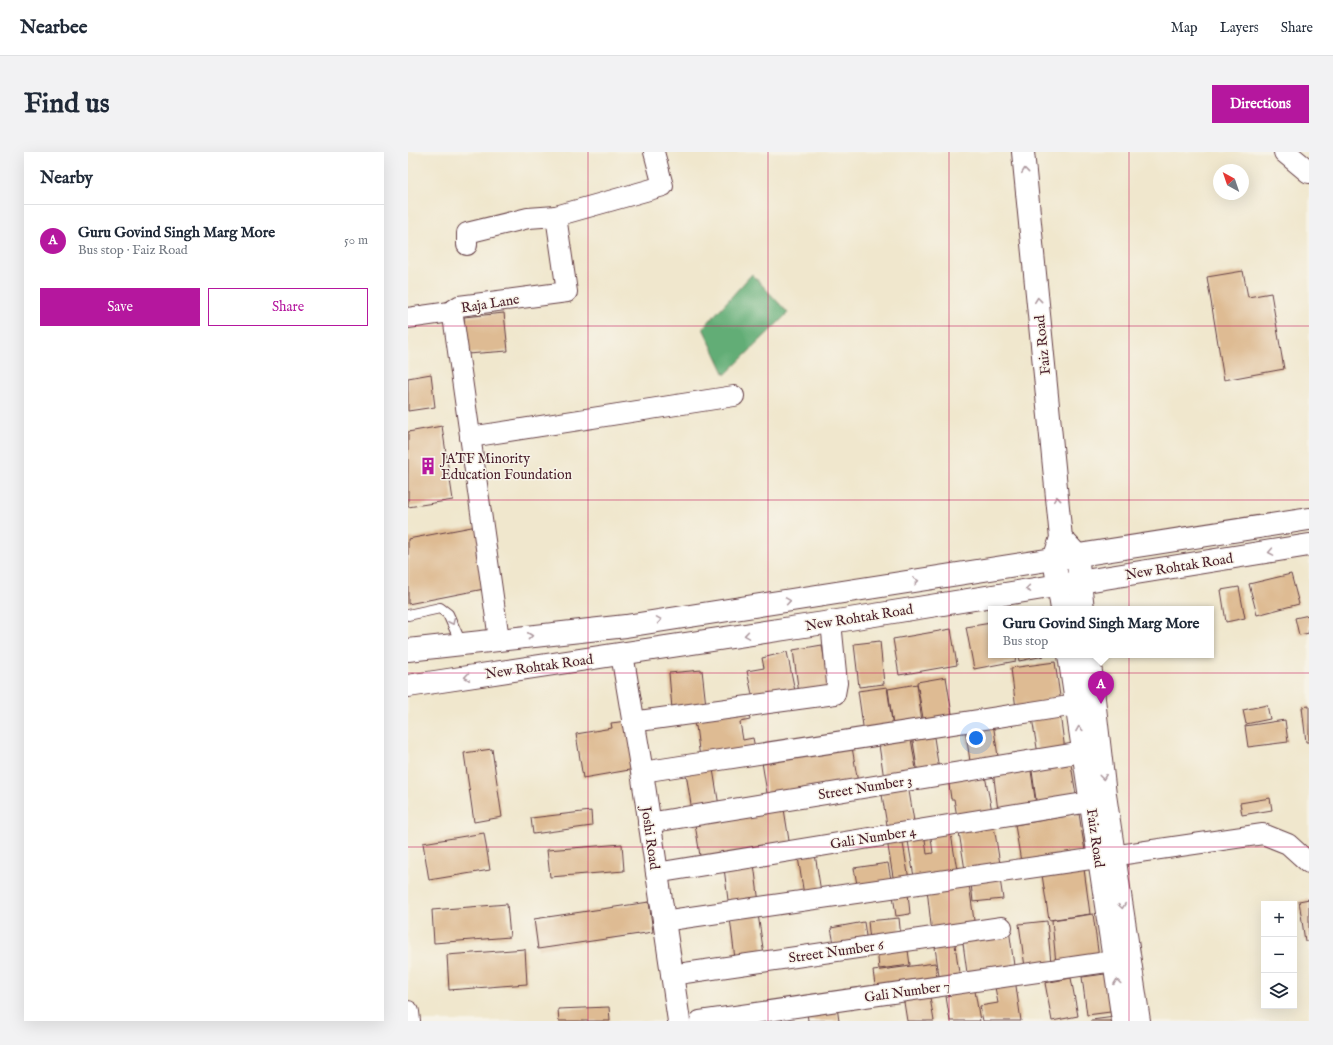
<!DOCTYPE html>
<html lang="en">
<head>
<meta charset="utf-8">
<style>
  body { margin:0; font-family:"IM FELL English",serif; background:#f2f2f3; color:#1f2937 }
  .controls { position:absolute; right:12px; bottom:12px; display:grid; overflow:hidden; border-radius:0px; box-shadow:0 4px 16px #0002 }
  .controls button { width:36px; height:36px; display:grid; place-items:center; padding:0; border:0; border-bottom:1px solid #e0e1e3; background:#fff; color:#1f2937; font:20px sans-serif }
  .compass { position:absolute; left:805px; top:12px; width:36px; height:36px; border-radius:50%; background:#fff; box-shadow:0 4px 16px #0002; rotate:320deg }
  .you { position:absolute; left:568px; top:586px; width:14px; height:14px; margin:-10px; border:3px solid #fff; border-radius:50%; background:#1a73e8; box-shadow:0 0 0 6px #1a73e833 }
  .badge { display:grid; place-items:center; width:26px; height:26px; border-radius:50%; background:#b5179e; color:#fff; font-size:13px; font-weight:700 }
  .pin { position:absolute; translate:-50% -33px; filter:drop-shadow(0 1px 2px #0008) }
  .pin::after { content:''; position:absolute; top:21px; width:14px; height:12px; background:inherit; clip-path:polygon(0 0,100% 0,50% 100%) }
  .popup { position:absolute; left:580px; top:454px; width:226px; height:52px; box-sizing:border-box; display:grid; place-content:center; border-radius:0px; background:#fff; filter:drop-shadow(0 1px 3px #0005); font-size:13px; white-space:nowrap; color:#747a83 }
  .popup b { font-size:15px; color:#1f2937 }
  .popup::after { content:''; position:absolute; left:50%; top:100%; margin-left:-8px; border:8px solid transparent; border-top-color:#fff }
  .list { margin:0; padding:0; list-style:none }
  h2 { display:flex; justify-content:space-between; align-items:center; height:52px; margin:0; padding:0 16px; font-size:17px }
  h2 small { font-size:13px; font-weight:400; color:#747a83 }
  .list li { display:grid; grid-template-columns:26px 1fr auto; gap:12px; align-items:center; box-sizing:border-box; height:72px; padding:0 16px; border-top:1px solid #e0e1e3 }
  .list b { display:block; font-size:15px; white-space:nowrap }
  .list p { margin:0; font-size:13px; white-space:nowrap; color:#747a83 }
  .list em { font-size:13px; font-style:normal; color:#747a83 }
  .actions { display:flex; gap:8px; padding:12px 16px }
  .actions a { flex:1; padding:9px 0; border:1px solid #b5179e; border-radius:0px; text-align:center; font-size:14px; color:#b5179e }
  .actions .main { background:#b5179e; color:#fff }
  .icon { flex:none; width:22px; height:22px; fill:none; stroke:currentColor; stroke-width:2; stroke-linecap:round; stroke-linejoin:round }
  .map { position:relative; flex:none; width:901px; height:869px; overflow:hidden; border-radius:0px }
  header { display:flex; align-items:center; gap:24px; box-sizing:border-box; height:56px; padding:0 20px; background:#fff; border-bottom:1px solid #e0e1e3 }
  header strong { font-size:19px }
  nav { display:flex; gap:22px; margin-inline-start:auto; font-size:14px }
  .intro { display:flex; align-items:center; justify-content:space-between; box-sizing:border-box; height:96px; padding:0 24px }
  h1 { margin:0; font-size:28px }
  .button { padding:10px 18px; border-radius:0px; background:#b5179e; color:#fff; font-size:14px; font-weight:700 }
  main { display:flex; gap:24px; padding:0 24px }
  aside { flex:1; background:#fff; border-radius:0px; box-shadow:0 4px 16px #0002 }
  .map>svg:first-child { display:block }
</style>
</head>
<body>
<header>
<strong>Nearbee</strong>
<nav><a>Map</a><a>Layers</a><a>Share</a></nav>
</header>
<div class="intro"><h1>Find us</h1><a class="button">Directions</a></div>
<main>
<aside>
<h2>Nearby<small></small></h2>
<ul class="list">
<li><span class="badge">A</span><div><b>Guru Govind Singh Marg More</b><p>Bus stop · Faiz Road</p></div><em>50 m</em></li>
</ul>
<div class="actions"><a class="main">Save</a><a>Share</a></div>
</aside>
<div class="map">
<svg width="901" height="869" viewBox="0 0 901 869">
  <rect width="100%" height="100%" fill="#f7f3e8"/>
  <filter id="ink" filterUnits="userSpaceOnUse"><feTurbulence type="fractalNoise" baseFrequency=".025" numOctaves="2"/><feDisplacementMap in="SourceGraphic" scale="8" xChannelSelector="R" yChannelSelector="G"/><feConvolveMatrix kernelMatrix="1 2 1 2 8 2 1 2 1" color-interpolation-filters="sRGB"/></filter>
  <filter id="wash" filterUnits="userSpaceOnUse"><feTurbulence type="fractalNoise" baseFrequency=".012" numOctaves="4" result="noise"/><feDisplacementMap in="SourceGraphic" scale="16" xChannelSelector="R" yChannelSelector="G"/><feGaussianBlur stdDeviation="0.9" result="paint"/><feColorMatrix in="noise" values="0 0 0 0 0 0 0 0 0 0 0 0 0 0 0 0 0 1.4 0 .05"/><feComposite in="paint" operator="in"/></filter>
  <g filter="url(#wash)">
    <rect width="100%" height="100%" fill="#f0e7cd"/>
    <polygon fill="#62ad76" stroke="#566650" points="344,122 380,161 317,223 295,176"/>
    <g id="blocks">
      <g fill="#debb93">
        <polygon points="835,119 840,145 863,141 876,217 816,228 799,125"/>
        <polygon points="96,161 100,199 59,202 56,165"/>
        <polygon points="23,222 27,255 0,259 0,226"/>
        <polygon points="34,274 45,348 0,355 0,280"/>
        <polygon points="69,374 81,436 0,452 0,387"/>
        <polygon points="883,422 891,452 849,463 841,432"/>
        <polygon points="831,435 837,466 818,470 813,438"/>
        <polygon points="901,463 901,481 891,483 887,466"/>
        <polygon points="583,471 583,503 606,503 608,509 566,517 558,475"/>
        <polygon points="543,477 549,513 491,523 485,487"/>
        <polygon points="472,489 476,532 451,535 446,492"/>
        <polygon points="414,493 421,537 391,542 385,498"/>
        <polygon points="379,500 387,539 345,547 339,519 356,516 354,506"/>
        <polygon points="610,503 635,503 636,504 611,509"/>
        <polygon points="647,510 653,551 608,557 603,516"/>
        <polygon points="294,518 298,554 264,557 261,521"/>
        <polygon points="538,525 545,568 516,572 509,530"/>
        <polygon points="509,532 514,570 485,574 480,537"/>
        <polygon points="479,535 485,576 456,581 450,539"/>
        <polygon points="859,553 862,567 838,572 835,558"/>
        <polygon points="901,554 901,590 898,590 894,555"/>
        <polygon points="340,557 342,568 332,570 335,588 345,586 347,596 292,606 288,574 287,575 285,567"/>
        <polygon points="652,562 657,598 630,602 624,566"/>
        <polygon points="877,568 880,590 840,595 837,574"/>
        <polygon points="219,569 227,617 175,626 168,582 204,576 203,571"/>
        <polygon points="585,571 591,611 563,616 557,575"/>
        <polygon points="525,579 531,618 510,622 504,583"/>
        <polygon points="502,581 509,623 476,627 470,586"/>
        <polygon points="444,595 450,631 360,647 354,610"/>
        <polygon points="84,597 94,665 66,670 56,601"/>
        <polygon points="662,606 669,649 629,655 623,612"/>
        <polygon points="304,611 311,654 284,659 277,615"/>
        <polygon points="622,612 628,653 590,659 585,618"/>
        <polygon points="576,619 584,659 549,665 546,647 543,647 540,625"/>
        <polygon points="500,633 507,675 480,679 473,637"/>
        <polygon points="862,646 864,658 834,663 832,651"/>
        <polygon points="376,657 382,695 293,710 287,672"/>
        <polygon points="183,659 184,674 125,682 123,666"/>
        <polygon points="671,662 677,699 613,710 607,673"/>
        <polygon points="585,668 592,712 557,718 550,674"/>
        <polygon points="542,676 549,718 506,725 499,683 516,680 519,702 525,701 522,679"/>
        <polygon points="76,681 82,718 21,728 15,691"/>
        <polygon points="494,685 501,728 486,731 479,688"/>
        <polygon points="214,692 216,719 142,725 139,698"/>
        <polygon points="407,702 413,740 396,743 390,705"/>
        <polygon points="480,711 484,733 450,738 446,716"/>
        <polygon points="346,712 351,751 321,756 316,716"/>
        <polygon points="676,717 682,762 641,768 634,723"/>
        <polygon points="592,727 595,747 565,750 563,731"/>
        <polygon points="561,732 567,776 524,782 519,737"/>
        <polygon points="500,741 502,762 488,764 485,743"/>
        <polygon points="901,747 901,789 897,789 891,749"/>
        <polygon points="241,750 245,780 130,797 126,767"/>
        <polygon points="99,752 102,785 26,791 24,758"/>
        <polygon points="350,762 356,803 327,807 322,766"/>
        <polygon points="685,762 691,806 648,812 644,768"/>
        <polygon points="491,766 493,786 462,789 460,769"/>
        <polygon points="639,769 643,811 617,815 611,772"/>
        <polygon points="456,770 459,791 427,797 423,776"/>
        <polygon points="601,777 607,821 560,828 554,784"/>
        <polygon points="546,785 552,828 532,831 526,788"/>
        <polygon points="499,791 502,813 471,817 469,795"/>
        <polygon points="117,797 119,832 41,838 39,803"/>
        <polygon points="527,811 530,832 468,840 465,819"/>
        <polygon points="705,821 710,859 679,863 674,825"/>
        <polygon points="663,826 670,864 644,869 637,831"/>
        <polygon points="607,827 613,869 575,869 572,854 590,851 586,830"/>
        <polygon points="566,833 572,869 542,869 537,838"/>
        <polygon points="521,840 526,869 499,869 495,844"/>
        <polygon points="201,855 202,869 151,869 150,857"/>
        <polygon points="429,855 431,869 400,869 399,859"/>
        <polygon points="707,865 708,869 683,869 683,868"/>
      </g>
    </g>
  </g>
  <g filter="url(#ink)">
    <use href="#blocks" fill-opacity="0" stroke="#633d43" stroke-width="1"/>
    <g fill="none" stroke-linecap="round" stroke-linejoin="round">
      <g stroke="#633d43" stroke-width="12">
        <polyline id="lane" points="0,463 32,456 40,462 53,491"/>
      </g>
      <g stroke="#633d43" stroke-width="22">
        <g id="street">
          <polyline points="59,93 59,81 120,66 148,64"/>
          <polyline points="42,160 51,154 159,140 148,64 255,34 246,0"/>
          <polyline points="42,160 45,164 91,487"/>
          <polyline points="0,166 42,160"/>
          <polyline points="62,285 326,244"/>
          <polyline points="224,570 427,542 429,531 423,470"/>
          <polyline points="234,620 668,553"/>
          <polyline points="240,671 675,600"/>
          <polyline points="248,721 682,650"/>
          <polyline points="255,769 855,682 880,692 901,711"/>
          <polyline points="263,823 594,775"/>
          <polyline points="292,869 706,809"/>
        </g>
      </g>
      <g stroke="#633d43" stroke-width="24">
        <g id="secondary">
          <polyline points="615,0 653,386 646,407 654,457"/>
          <polyline points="877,0 901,20"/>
          <polyline points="657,390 669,403 675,457"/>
          <polyline points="214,502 234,620 271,869"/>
          <polyline points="661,503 715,869"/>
          <polyline points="681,503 697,643 731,869"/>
          <polyline points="0,860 1,869"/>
        </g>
      </g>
      <g stroke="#633d43" stroke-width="24">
        <g id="primary">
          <polyline points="0,498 218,474 901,367"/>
          <polyline points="0,534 423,470 901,393"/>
        </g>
      </g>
      <use href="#lane" stroke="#fff" stroke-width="10"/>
      <use href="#street" stroke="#fff" stroke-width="20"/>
      <use href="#secondary" stroke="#fff" stroke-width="22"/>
      <use href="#primary" stroke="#fff" stroke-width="22"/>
    </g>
    <defs><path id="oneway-chevron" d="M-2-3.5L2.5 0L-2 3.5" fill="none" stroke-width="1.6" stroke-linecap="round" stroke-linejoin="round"/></defs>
    <g stroke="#ae9aa0">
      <use href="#oneway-chevron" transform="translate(617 19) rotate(-96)"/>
      <use href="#oneway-chevron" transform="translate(630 148) rotate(-96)"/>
      <use href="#oneway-chevron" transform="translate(649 347) rotate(-96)"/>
      <use href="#oneway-chevron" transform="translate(863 400) rotate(170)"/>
      <use href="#oneway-chevron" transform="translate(508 429) rotate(-9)"/>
      <use href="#oneway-chevron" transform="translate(620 437) rotate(171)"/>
      <use href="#oneway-chevron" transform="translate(380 449) rotate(-9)"/>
      <use href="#oneway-chevron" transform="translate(251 468) rotate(-9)"/>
      <use href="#oneway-chevron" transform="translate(44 470) rotate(65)"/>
      <use href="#oneway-chevron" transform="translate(339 483) rotate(171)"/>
      <use href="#oneway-chevron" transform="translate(122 484) rotate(-6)"/>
      <use href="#oneway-chevron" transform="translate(59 525) rotate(172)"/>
      <use href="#oneway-chevron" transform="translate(671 577) rotate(-99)"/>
      <use href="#oneway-chevron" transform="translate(695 625) rotate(83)"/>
      <use href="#oneway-chevron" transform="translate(714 754) rotate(82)"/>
      <use href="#oneway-chevron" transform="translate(709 830) rotate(-98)"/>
    </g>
  </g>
  <path fill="none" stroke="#c2185b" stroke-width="1" stroke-opacity="0.55" d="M180,0V869M360,0V869M541,0V869M721,0V869M0,174H901M0,348H901M0,521H901M0,695H901"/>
  <defs>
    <g id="building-bare" transform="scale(1.38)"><path d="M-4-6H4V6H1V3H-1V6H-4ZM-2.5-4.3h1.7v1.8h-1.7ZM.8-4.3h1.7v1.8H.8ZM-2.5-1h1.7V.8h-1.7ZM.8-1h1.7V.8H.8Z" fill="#b5179e" stroke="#f7f3e8" stroke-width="2.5" paint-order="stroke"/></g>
  </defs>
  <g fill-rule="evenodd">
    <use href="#building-bare" x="20" y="314"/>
  </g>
  <g text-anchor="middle" stroke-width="3" stroke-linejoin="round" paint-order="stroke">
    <g font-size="14" fill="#4a1f2b" stroke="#f7f3e8">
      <text transform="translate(82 151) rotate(-9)" y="5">Raja Lane</text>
      <text transform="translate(634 193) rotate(-96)" y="5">Faiz Road</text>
      <text transform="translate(771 414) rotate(-9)" y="5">New Rohtak Road</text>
      <text transform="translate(451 465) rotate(-9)" y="5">New Rohtak Road</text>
      <text transform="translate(131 514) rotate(-8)" y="5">New Rohtak Road</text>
      <text transform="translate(457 635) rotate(-9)" y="5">Street Number 3</text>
      <text transform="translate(465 685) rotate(-9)" y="5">Gali Number 4</text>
      <text transform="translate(243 686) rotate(82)" y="5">Joshi Road</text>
      <text transform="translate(688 686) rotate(82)" y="5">Faiz Road</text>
      <text transform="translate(428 799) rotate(-8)" y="5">Street Number 6</text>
      <text transform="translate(499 839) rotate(-8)" y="5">Gali Number 7</text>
    </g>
    <g font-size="14" fill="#4a1f2b" stroke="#f7f3e8" text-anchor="start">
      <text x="33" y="311">JATF Minority<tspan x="33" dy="16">Education Foundation</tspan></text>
    </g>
  </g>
</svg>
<div class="controls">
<button>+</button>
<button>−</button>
<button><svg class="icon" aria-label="layers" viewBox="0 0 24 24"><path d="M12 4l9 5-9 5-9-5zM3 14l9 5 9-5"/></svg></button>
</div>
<svg class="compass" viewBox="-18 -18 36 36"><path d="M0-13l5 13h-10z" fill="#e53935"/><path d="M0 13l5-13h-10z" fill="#747a83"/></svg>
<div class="you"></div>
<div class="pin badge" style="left:693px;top:552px">A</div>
<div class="popup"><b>Guru Govind Singh Marg More</b>Bus stop</div>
</div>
</main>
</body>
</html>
